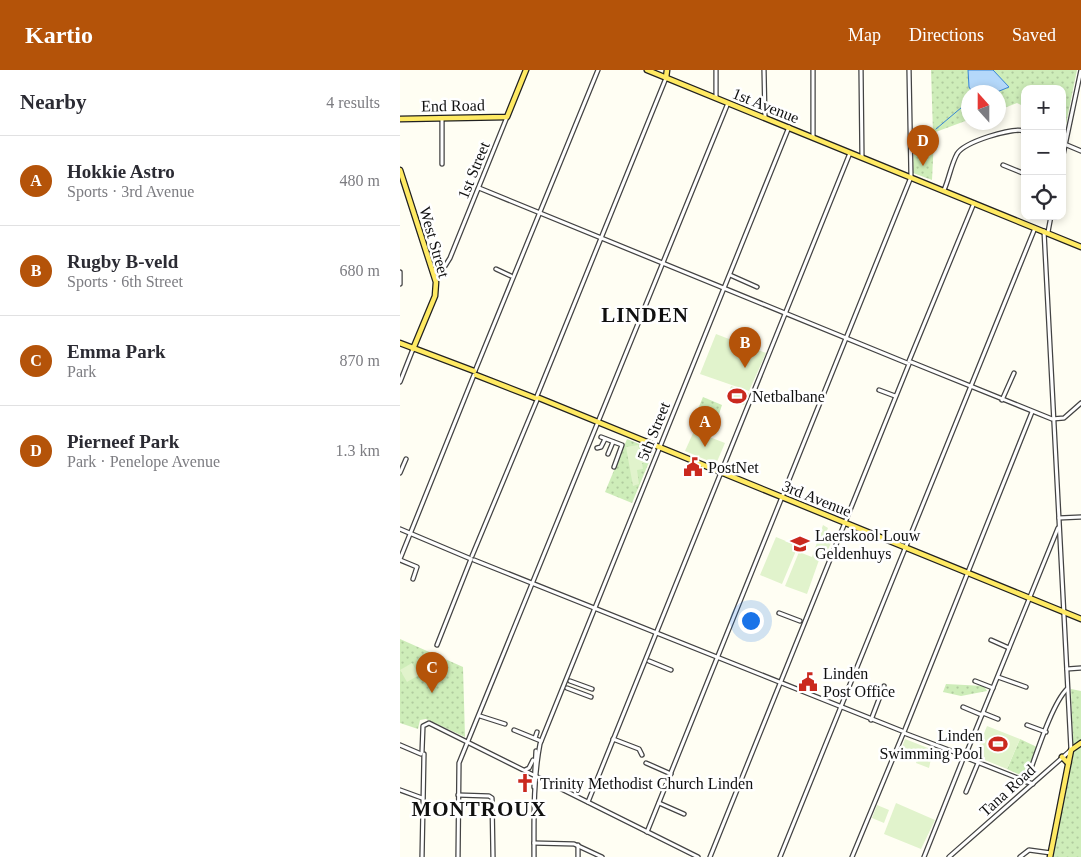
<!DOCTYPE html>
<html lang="en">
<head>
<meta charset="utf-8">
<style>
  body { margin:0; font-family:"Times New Roman",serif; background:#f2f2f3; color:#2b2b33 }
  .controls { position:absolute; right:15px; top:15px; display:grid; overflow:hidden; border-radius:10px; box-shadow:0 2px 8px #0003 }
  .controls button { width:45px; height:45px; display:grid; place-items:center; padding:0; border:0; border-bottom:1px solid #e1e1e2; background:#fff; color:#2b2b33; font:25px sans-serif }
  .compass { position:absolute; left:561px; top:15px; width:45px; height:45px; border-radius:50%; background:#fff; box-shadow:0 2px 8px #0003; rotate:339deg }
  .you { position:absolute; left:350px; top:550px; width:18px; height:18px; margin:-12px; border:4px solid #fff; border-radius:50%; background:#1a73e8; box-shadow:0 0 0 8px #1a73e833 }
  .badge { display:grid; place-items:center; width:32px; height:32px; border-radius:50%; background:#b45309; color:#fff; font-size:16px; font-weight:700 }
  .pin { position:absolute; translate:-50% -41px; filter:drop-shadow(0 1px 2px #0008) }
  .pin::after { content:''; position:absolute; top:26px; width:18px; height:15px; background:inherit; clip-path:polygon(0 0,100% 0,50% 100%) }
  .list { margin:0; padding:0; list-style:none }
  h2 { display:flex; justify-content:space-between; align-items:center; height:65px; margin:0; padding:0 20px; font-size:21px }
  h2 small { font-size:16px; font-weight:400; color:#7c7c81 }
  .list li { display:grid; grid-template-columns:32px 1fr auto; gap:15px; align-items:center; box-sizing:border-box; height:90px; padding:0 20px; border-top:1px solid #e1e1e2 }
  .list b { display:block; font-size:19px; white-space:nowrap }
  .list p { margin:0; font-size:16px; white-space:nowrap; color:#7c7c81 }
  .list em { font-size:16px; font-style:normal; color:#7c7c81 }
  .icon { flex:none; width:28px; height:28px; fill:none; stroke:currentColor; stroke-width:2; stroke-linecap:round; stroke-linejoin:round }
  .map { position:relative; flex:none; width:681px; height:787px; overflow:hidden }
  header { display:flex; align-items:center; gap:30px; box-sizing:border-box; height:70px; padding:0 25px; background:#b45309; color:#fff }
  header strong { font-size:24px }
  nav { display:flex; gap:28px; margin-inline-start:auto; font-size:18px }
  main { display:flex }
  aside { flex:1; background:#fff }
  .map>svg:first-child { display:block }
</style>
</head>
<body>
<header>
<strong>Kartio</strong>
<nav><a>Map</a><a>Directions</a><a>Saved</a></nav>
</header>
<main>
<aside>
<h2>Nearby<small>4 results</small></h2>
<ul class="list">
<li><span class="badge">A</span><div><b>Hokkie Astro</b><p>Sports · 3rd Avenue</p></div><em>480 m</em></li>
<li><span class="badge">B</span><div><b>Rugby B-veld</b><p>Sports · 6th Street</p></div><em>680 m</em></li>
<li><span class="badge">C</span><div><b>Emma Park</b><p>Park</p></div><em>870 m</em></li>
<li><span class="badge">D</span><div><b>Pierneef Park</b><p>Park · Penelope Avenue</p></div><em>1.3 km</em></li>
</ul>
</aside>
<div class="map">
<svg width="681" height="787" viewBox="0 0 681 787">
  <defs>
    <pattern id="park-dots" width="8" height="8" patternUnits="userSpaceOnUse" patternTransform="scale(1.25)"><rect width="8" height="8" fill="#ceedb9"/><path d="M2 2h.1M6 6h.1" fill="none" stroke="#b0ca9e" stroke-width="1.8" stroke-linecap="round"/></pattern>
  </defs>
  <rect width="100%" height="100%" fill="#fffef3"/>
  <g fill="url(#park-dots)">
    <polygon points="531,0 677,0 666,54 662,52 662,19 625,19 625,37 617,33 599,40 598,22 568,22 568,50 533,63"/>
    <polygon points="526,68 534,68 532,110 513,103 514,78 524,78"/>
    <polygon points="303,327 322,335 318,347 298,339"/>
    <polygon points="227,369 254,380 232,433 205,422"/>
    <polygon points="0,569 63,597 65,667 26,649 20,650 18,659 0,653"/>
    <polygon points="546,614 584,616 587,621 561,626 543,622"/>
    <polygon points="671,619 681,621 681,670 673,675"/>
    <polygon points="620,669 639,678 625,707 607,699"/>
    <polygon points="681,675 681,787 653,787 674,681"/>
  </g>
  <g fill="#e1f3cc">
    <polygon points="316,264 366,283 349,321 300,304"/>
    <polygon points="331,316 349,323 344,335 326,329"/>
    <polygon points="294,361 325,373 316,394 285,381"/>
    <polygon points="238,375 240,381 246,380 248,392 242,393 243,399 237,400 239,414 233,416 226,377"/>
    <polygon points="423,455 428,458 423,470 431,473 423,491 419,490 407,524 385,516 399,482 412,487"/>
    <polygon points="376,467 398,476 382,514 360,505"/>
    <polygon points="34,591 41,603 29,610 22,598"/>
    <polygon points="12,593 19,605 7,612 0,600"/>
    <polygon points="587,656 620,669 607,699 575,686"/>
    <polygon points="505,669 533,680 529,698 516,693 518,686 501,680"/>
    <polygon points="496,733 535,750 521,779 484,764"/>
    <polygon points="477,735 489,740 484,753 472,748"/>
  </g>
  <polygon fill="#b4d8fa" stroke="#3685d6" points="568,0 593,0 609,17 597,22 572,22 569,17"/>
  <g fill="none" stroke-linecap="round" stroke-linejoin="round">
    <polyline stroke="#3685d6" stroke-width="1" points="536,59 568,32"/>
    <g stroke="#434343" stroke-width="5.5">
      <g id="minor">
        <polyline points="316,0 316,28"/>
        <polyline points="364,0 365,48"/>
        <polyline points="413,0 413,67"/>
        <polyline points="461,0 462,87"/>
        <polyline points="42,48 42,94"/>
        <polyline points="662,73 681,81"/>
        <polyline points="662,90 681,0"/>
        <polyline points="603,95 625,104"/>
        <polyline points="79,118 507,293"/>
        <path d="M544,120C549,109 551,95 557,84C564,72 612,57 625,61"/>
        <polyline points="648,162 651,146"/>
        <polyline points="96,199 111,206"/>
        <polyline points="33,200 45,196 50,188 107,47"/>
        <polyline points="0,202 0,214"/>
        <polyline points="330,205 357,217"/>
        <polyline points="509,291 574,133"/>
        <polyline points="511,292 652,349 664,348 681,333"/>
        <polyline points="75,301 198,0"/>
        <polyline points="0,312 13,279"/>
        <polyline points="479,320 495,326"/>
        <polyline points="137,326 266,8"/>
        <polyline points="602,330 614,303"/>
        <polyline points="201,367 222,375 214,397"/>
        <polyline points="197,378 201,377 205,369"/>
        <polyline points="208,384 213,372"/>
        <polyline points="0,403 6,389"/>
        <polyline points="659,448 681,447"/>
        <polyline points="0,459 71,489"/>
        <polyline points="72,486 137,330"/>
        <polyline points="0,489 74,305"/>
        <polyline points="0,490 17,497 13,509"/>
        <polyline points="74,490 502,661"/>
        <polyline points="379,543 400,551"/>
        <polyline points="591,570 609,578"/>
        <polyline points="37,575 71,489"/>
        <polyline points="249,591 271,600"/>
        <polyline points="667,599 681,598"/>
        <polyline points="598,607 626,617"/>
        <polyline points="170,611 192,619"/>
        <polyline points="575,611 593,618"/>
        <polyline points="167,618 191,627"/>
        <polyline points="563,637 582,645"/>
        <polyline points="583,643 598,649"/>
        <polyline points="80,646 105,654"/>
        <polyline points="471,650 484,616"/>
        <polyline points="627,655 646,662"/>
        <polyline points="114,660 141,671"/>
        <polyline points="504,662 632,342"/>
        <polyline points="504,663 562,685"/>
        <polyline points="135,668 137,662"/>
        <polyline points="213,669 239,679 242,685"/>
        <polyline points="0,675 21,684"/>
        <polyline points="22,682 23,656 29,653 298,787"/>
        <polyline points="566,684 658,458"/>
        <polyline points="567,688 633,714"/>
        <polyline points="246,693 271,704"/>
        <polyline points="125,700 129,698 133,690"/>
        <path d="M626,712C635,689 651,635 667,619"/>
        <polyline points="134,717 136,681"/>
        <polyline points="0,720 22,728"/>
        <polyline points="566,722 578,693"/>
        <polyline points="58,725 89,726 92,728 93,787"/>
        <polyline points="188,732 450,83"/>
        <polyline points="259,733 284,744"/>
        <polyline points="247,762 511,107 509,0"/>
        <polyline points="134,773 174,774 202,787"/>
        <polyline points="22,787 24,684"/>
        <polyline points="58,787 59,693 328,33"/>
        <path d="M134,787C134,749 133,711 140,674L389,57"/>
        <polyline points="178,787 178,775"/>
        <polyline points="310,787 509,294"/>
        <polyline points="380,787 635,158"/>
        <polyline points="452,787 503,664"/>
        <polyline points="524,787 563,689"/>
        <polyline points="549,787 671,680 644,161"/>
        <polyline points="620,787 629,780 651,783"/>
      </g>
    </g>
    <g stroke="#212121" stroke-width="7">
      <g id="major">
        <polyline points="247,0 681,177"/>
        <polyline points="266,8 267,0"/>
        <polyline points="0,49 107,47 126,0"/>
        <polyline points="0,100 36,212 35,226 13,279"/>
        <polyline points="0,273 74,301"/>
        <polyline points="76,305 135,328"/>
        <polyline points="139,328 681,549"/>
        <polyline points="662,687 668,693"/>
        <polyline points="650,787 671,680 681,673"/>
      </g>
    </g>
    <use href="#minor" stroke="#fff" stroke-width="3"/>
    <use href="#major" stroke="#ffea63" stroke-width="4.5"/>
  </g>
  <defs>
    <g id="stadium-bare" transform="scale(1.5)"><path d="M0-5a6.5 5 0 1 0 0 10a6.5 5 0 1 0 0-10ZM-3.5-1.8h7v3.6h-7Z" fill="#ca291e" stroke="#fff" stroke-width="2.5" paint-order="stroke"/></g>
    <g id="civic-bare" transform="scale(1.5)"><path d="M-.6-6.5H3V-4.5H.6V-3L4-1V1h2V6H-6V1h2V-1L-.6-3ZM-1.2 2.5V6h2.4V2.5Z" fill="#ca291e" stroke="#fff" stroke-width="2.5" paint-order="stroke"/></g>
    <g id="school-bare" transform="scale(1.5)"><path d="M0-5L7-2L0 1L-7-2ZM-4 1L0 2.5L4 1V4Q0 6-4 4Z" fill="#ca291e" stroke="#fff" stroke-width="2.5" paint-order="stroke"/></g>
    <g id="church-bare" transform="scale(1.5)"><path d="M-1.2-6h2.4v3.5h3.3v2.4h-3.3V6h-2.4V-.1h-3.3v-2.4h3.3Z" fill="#ca291e" stroke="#fff" stroke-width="2.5" paint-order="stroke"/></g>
  </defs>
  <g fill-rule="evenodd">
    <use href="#stadium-bare" x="337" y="326"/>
    <use href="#civic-bare" x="293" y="397"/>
    <use href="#school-bare" x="400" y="474"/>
    <use href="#civic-bare" x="408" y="612"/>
    <use href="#stadium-bare" x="598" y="674"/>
    <use href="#church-bare" x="125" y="713"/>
  </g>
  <g text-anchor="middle" stroke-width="5" stroke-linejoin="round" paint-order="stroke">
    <g font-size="16" fill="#101010" stroke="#fff">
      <text transform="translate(53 35) rotate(-1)" y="6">End Road</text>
      <text transform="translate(366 35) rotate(22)" y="6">1st Avenue</text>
      <text transform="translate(73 100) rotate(-68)" y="6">1st Street</text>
      <text transform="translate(35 172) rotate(74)" y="6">West Street</text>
      <text transform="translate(253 361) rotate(-68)" y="6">5th Street</text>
      <text transform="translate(417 428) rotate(22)" y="6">3rd Avenue</text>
      <text transform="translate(607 720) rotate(-42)" y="6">Tana Road</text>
    </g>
    <g font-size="16" fill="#101010" stroke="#fff" text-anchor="start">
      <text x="352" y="332">Netbalbane</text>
      <text x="308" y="403">PostNet</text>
      <text x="415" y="471">Laerskool Louw<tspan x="415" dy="18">Geldenhuys</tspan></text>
      <text x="423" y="609">Linden<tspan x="423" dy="18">Post Office</tspan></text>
      <text x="583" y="671" text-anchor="end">Linden<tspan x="583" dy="18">Swimming Pool</tspan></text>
      <text x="140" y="719">Trinity Methodist Church Linden</text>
    </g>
    <g font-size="21" font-weight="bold" letter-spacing="1" fill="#101010" stroke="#fff">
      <text x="245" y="252">LINDEN</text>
      <text x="79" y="746">MONTROUX</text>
    </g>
  </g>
</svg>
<div class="controls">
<button>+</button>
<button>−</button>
<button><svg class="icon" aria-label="locate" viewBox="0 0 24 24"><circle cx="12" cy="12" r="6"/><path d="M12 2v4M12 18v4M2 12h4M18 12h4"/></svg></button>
</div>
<svg class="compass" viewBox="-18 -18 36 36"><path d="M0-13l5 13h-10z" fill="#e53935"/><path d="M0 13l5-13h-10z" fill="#7c7c81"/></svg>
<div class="you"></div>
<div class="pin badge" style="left:305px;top:377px">A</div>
<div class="pin badge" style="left:345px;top:298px">B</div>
<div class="pin badge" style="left:32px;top:623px">C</div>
<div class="pin badge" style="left:523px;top:96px">D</div>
</div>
</main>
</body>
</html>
